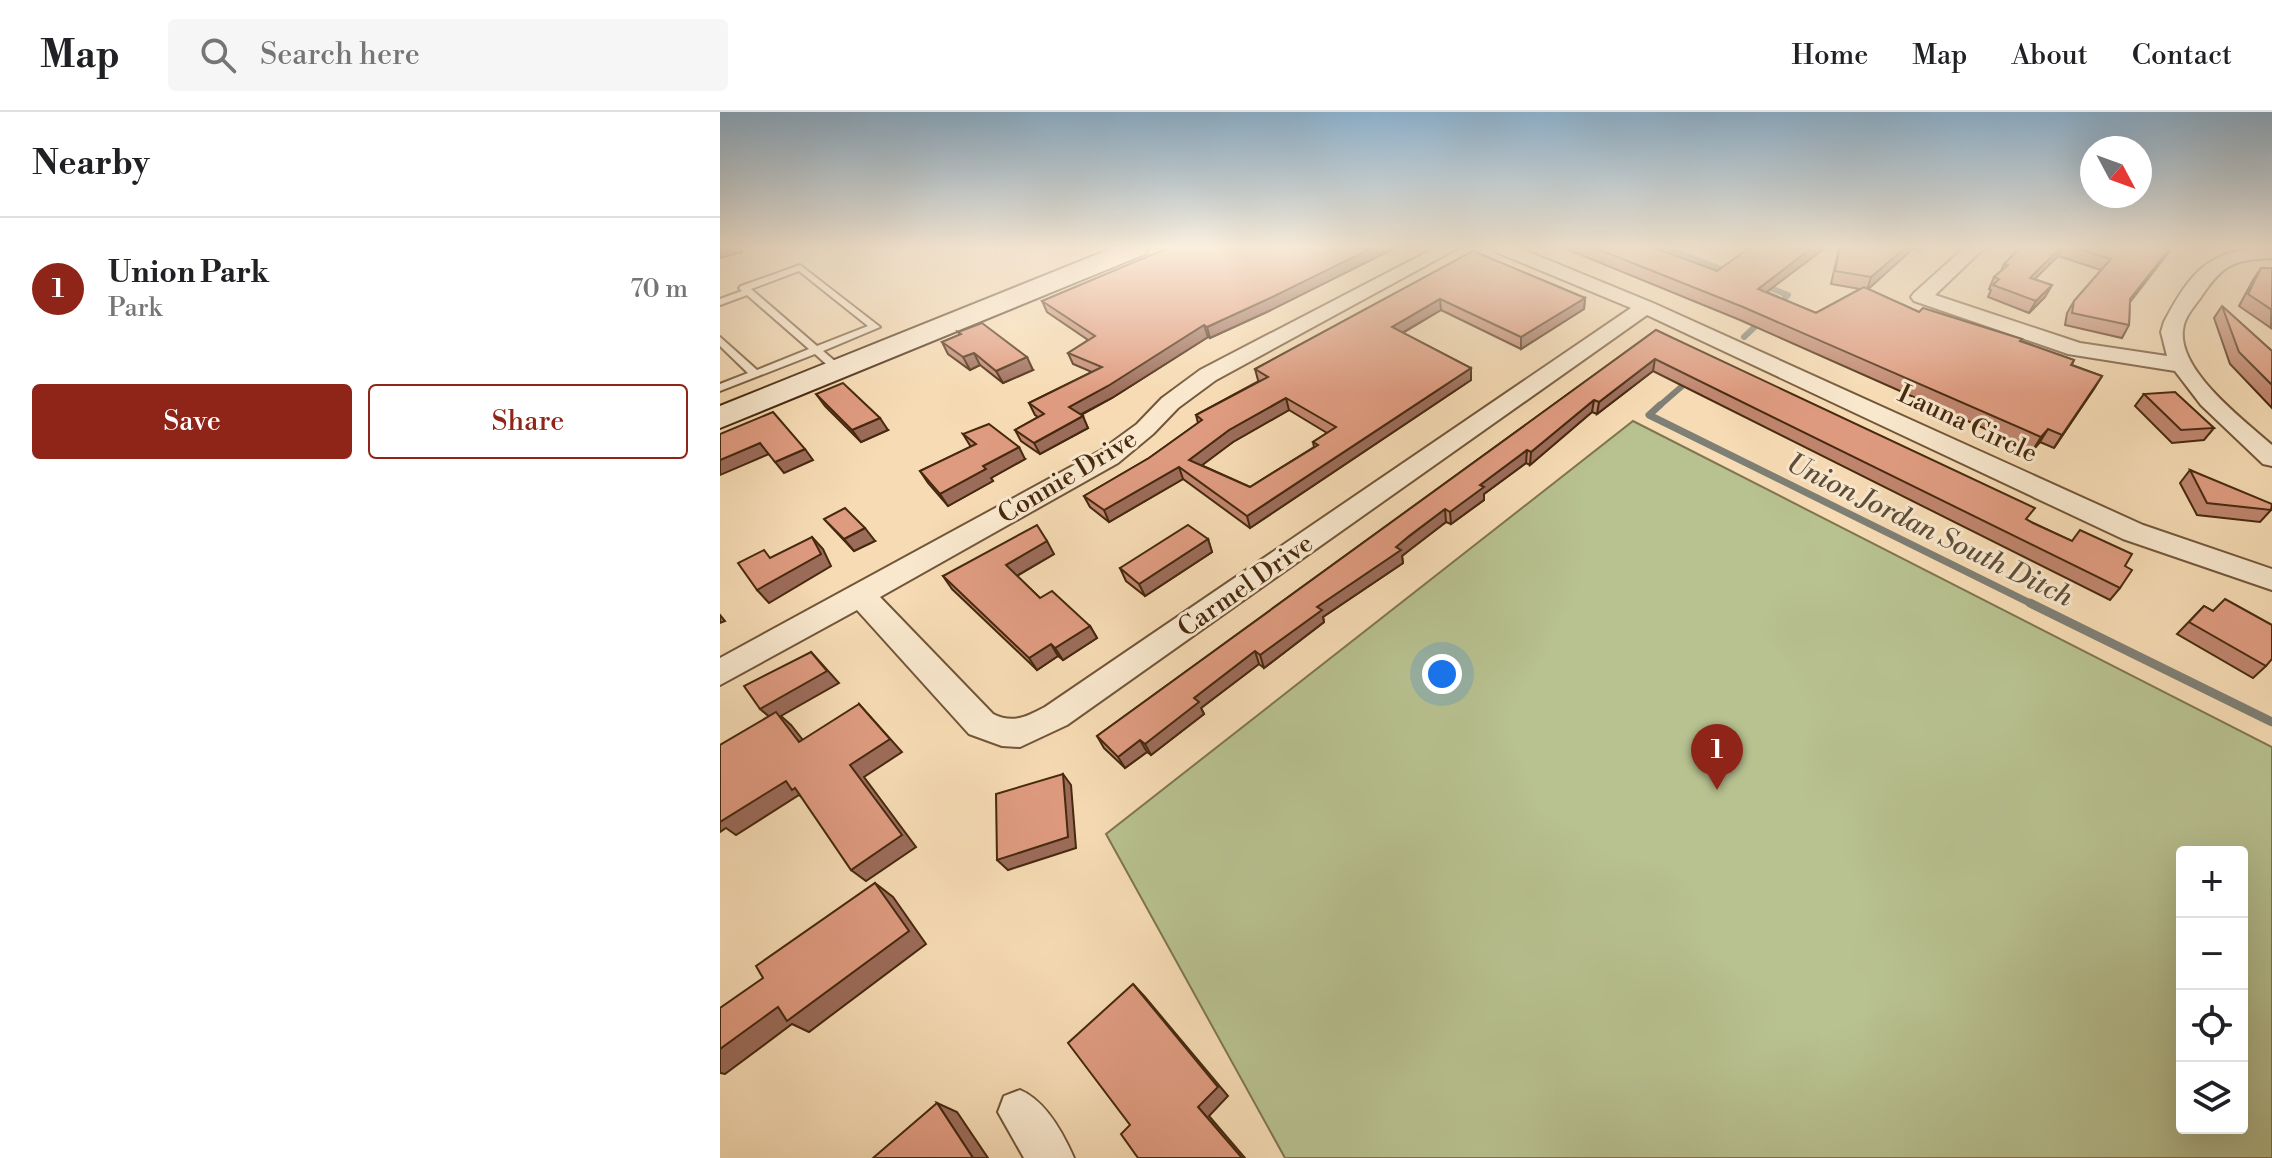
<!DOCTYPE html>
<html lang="en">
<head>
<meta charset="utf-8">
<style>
  body { margin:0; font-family:"Libre Bodoni",serif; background:#f6f6f6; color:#202124 }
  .controls { position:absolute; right:24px; bottom:24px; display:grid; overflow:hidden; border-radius:8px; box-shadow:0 8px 32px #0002 }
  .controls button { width:72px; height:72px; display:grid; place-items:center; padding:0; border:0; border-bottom:2px solid #e0e0e0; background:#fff; color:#202124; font:40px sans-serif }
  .compass { position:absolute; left:1360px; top:24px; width:72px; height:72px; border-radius:50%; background:#fff; box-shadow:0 8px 32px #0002; rotate:131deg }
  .you { position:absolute; left:722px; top:562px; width:28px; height:28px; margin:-20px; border:6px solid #fff; border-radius:50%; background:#1a73e8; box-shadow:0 0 0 12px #1a73e833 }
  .badge { display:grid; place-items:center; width:52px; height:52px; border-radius:50%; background:#8f2418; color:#fff; font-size:26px; font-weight:700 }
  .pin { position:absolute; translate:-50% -66px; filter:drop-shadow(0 2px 4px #0008) }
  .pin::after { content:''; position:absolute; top:42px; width:28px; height:24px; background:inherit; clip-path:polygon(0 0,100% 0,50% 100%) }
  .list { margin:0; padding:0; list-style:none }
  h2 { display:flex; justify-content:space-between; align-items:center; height:104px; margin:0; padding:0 32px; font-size:34px }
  h2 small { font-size:26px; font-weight:400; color:#757577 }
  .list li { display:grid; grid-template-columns:52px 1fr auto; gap:24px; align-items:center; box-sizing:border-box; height:144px; padding:0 32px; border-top:2px solid #e0e0e0 }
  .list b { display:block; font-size:30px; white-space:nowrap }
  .list p { margin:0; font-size:26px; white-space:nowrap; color:#757577 }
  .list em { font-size:26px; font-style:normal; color:#757577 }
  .actions { display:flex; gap:16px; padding:24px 32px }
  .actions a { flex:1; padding:18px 0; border:2px solid #8f2418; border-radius:8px; text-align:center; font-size:28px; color:#8f2418 }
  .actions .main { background:#8f2418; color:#fff }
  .icon { flex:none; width:44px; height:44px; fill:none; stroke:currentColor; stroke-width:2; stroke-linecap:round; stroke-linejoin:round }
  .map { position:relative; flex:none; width:1552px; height:1046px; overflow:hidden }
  header { display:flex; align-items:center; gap:48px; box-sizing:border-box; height:112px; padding:0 40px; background:#fff; border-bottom:2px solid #e0e0e0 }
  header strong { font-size:38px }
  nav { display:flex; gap:44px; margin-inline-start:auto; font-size:28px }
  .search { width:560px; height:72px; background:#f6f6f6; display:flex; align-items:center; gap:20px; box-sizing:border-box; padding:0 28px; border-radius:8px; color:#757577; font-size:30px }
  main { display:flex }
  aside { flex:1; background:#fff }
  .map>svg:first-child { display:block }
</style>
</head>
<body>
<header>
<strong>Map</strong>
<div class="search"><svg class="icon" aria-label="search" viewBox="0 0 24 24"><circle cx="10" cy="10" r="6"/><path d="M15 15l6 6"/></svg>Search here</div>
<nav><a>Home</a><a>Map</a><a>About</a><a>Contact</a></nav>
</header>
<main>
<aside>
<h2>Nearby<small></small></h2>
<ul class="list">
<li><span class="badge">1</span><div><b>Union Park</b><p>Park</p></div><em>70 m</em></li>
</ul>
<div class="actions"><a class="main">Save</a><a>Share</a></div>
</aside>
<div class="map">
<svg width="1552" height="1046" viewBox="0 0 1552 1046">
  <rect width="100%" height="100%" fill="#f6dbb4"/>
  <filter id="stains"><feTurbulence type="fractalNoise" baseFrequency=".0025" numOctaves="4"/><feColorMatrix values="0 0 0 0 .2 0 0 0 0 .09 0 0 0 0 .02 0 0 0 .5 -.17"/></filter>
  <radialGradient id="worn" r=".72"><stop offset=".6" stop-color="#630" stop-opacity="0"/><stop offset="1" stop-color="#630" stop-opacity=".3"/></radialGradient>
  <path fill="#b8c190" stroke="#7f754f" stroke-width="2" fill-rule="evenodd" d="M913,309L1552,635V1046H565L386,722ZM1462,740H1522V1016H1462Z"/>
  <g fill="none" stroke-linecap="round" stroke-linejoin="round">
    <g stroke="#7e7f75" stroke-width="6">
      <polyline points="947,136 1008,160"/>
      <polyline points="1043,173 1068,183 1057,194"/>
      <polyline points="1024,225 1041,209"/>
      <polyline points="938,295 968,269"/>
    </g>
    <polyline stroke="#7e7f75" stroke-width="7" points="940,293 929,303 1314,493"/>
    <polyline stroke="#7e7f75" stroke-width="9" points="1310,491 1552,610"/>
    <g stroke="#725638" stroke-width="4">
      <path id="lane" d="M80,153L160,215L103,239L122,255V259H114L95,242L0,279V272L28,261L0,234V225L37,258L89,237L27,183L0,193V187L22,179L19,176L21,174ZM79,159L148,214L97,234L31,177Z"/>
    </g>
    <g stroke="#725638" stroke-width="4">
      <g id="street">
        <path d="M715,136H738L496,268L458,296L433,322L398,351L160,485L273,602C293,612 306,605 325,595L911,196L776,140L774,136H799L933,191L1423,413L1552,457V478L1403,427L927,203L347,613L300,635L282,634L249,622L137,498L0,573V546L380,339L417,312L442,286L480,258Z"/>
        <path d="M1244,136H1264L1215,183L1360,231L1447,244L1441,220L1444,210C1472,157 1491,136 1552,136V146C1513,148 1503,152 1481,185C1474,195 1464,205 1463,218C1458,259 1524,308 1552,333V354L1543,352L1481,293L1455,259L1348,242L1194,189L1191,185L1194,181Z"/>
        <path d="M300,978C326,989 343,1021 354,1046H304L278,1000L284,984Z"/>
      </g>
    </g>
    <g stroke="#46290e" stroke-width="4">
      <polygon id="secondary" points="393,136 429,136 425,142 0,316 0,294"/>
    </g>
    <use href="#lane" fill="#f9e8ce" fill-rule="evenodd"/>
    <use href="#street" fill="#f9e8ce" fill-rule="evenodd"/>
    <use href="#secondary" fill="#f9e8ce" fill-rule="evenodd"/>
  </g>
  <g fill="#c0856e" stroke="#46290e" stroke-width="2" fill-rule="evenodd">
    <polygon points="448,136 675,136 549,199 490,226 488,225 392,286 361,303 368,316 320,342 301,329 295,318 318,305 315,303 309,291 372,260 353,252 348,241 368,228 327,200 322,189"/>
    <polygon points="844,136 935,136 997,159 1033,137 1047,180 1096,201 1140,177 1111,172 1119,136 1204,136 1200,139 1193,136 1148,177 1199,200 1301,229 1354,248 1352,253 1382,264 1334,336 1320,330 1313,338 1020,208"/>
    <polygon points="1300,136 1452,136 1410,190 1409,213 1402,226 1345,213 1347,201 1354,189 1381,158 1338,144 1314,167 1332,173 1325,185 1309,201 1268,185 1271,178 1269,177 1274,165 1281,159 1284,152"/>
    <path d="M753,139L865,186L864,197L801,237L721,198L683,221L751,256V268L530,416L463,367L389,410L370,395L364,384L429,346L478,311L476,303L539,269L538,268L535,257ZM569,298L607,321L593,330L594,335L530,375L481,353L513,330Z"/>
    <polygon points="1541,156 1552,156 1551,216 1519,194 1533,168"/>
    <polygon points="1502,194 1552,239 1552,296 1510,252 1494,206"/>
    <polygon points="936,218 1313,411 1405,454 1400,476 1390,488 933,259 877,302 872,300 810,353 806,351 764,382 764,388 731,412 726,410 690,437 682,444 683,451 603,505 604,510 544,556 539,552 481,596 484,602 431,643 427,640 405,656 384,636 377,624"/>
    <polygon points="238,220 313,258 283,271 260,253 250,258 228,242 222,230 240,223"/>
    <polygon points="96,282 168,318 141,330 105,294"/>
    <polygon points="1424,282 1494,316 1484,328 1452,331 1415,294"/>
    <polygon points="243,322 305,347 271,366 273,369 228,394 208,371 200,359 251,335"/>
    <polygon points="1470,358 1551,398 1540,410 1477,403 1460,371"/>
    <polygon points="104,407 155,429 134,439"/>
    <polygon points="488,427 492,440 425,484 406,469 400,456"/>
    <polygon points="334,442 297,464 320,486 370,514 377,526 343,548 338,544 317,558 232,477 223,464"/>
    <polygon points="1484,494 1493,499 1546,554 1533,566 1457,522"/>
  </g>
  <g fill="#9c6c5a" stroke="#46290e" stroke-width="2">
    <polygon points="0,136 19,136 22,140 0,146"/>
    <polygon points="652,136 675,136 549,199 490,226 487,215"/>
    <polygon points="1092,136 1105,136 1035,189 1038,177"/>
    <polygon points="1185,136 1194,136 1147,178 1151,165"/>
    <polygon points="1340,136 1342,136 1338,144 1304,178 1310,166"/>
    <polygon points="1450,136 1452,136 1403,199 1410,187"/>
    <polygon points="1332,173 1325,185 1309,201 1316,189"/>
    <polygon points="865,186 864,197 801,237 801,225"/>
    <polygon points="720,187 721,198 673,226 672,215"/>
    <polygon points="484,213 488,225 392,286 354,306 349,295"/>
    <polygon points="254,241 260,253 250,258 243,245"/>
    <polygon points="307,245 313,258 283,271 276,259"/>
    <polygon points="935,247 933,259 877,302 879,290"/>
    <polygon points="751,256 751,268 530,416 527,404"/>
    <polygon points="1382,264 1374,277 1334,336 1342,323"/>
    <polygon points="566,286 569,298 513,330 473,360 469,348 509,318"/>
    <polygon points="874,288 872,300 810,353 811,340"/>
    <polygon points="363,304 368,316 320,342 314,331"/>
    <polygon points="160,306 168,318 141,330 132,318"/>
    <polygon points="1328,317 1320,330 1313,338 1321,325"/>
    <polygon points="40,331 49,342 0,363 0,348"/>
    <polygon points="299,335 305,347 271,366 273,369 228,394 220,382 263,354"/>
    <polygon points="85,337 93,348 64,361 55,350"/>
    <polygon points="807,338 806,351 764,382 764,388 731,412 730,400 760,373"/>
    <polygon points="459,355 463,367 389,410 384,398"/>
    <polygon points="725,397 726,410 682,444 683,451 603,505 604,510 544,556 540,543 597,495"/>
    <polygon points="145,416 155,429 134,439 124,427"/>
    <polygon points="92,425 103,437 111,454 49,491 37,478"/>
    <polygon points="488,427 492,440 425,484 419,472"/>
    <polygon points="327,429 334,442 293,466 286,453"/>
    <polygon points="0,503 5,509 0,511"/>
    <polygon points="370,514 377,526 343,548 335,536"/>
    <polygon points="331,532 338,544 317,558 309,546"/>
    <polygon points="535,539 539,552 481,596 484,602 431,643 425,632 474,586"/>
    <polygon points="91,540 119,571 61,604 71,613 94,642 40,597"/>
    <polygon points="139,592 182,640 144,665 196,735 146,769 131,758 130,653"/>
    <polygon points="420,628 427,640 405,656 398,645"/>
    <polygon points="343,662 351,673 356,736 288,758 277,748"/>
    <polygon points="66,669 90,688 88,690 79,683 16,723 6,716 0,720 0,707"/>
    <polygon points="155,771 173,785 206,832 89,920 72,912 5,962 0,961 0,937"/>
    <polygon points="413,872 425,885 508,984 489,1004 525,1046 522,1046 478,995"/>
    <polygon points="217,991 237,1000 268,1046 253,1046"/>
  </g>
  <g fill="#df9b80" stroke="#46290e" stroke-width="2" fill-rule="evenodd">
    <polygon points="448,136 652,136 546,188 487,215 484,213 388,274 349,295 363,304 314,331 295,318 324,302 309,291 382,255 348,241 375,224 322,189"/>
    <polygon points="875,136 935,136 997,159 1029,136 1092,136 1038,177 1096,201 1144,175 1199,200 1203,196 1302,227 1300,229 1354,248 1351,253 1382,264 1342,323 1328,317 1321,325 1023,195"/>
    <polygon points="1120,136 1185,136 1151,165 1115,159"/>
    <polygon points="1300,136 1340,136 1310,166 1332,173 1316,189 1273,173 1279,167 1274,165 1288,153 1284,152"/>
    <polygon points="1356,136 1450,136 1410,187 1409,213 1352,201 1354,189 1391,147"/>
    <path d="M753,139L865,186L801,225L720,187L672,215L751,256L527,404L459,355L384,398L364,384L429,346L482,308L476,303L548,265L535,257ZM566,286L616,315L593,330L598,333L530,375L469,348L509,318Z"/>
    <polygon points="1541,156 1552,156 1552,198 1528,182"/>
    <polygon points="1502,194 1552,239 1552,273 1519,240"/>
    <polygon points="262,211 307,245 276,259 254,241 243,245 222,230 241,222 238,220"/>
    <polygon points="936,218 1315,396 1306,407 1313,411 1352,429 1360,418 1412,442 1405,454 1412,458 1400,476 935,247 879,290 874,288 811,340 807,338 760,373 764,375 730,400 725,397 689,424 676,435 681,438 597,495 602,498 540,543 535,539 474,586 479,590 425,632 420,628 398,645 377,624"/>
    <polygon points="123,271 160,306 132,318 96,282"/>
    <polygon points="1455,280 1494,316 1461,318 1424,282"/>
    <polygon points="53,300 85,337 55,350 40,331 0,348 0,322"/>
    <polygon points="269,312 299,335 263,354 266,357 220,382 200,359 256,332 243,322"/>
    <polygon points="1470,358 1552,392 1551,398 1487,391"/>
    <polygon points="125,396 145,416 124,427 104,407"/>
    <polygon points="317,413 327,429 286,453 320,486 332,479 370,514 335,536 331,532 309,546 223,464"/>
    <polygon points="468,413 488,427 419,472 400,456"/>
    <polygon points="92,425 101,442 37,478 18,451 44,438 50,446"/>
    <polygon points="1505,487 1552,513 1552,547 1546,554 1469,510 1484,494 1493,499"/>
    <polygon points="91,540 107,559 40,597 24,574"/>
    <polygon points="139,592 170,627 130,653 182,723 131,758 75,676 72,678 66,669 0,710 0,633 56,600 79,630"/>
    <polygon points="343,662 348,725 277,748 276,682"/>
    <polygon points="155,771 189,819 67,909 58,895 0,937 0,896 43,866 36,854"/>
    <polygon points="413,872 498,975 478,995 522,1046 418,1046 401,1022 410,1013 348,931"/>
    <polygon points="217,991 253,1046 153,1046"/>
  </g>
  <linearGradient id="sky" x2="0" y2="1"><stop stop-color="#8db6d6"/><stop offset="0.48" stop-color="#fbefdd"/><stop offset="1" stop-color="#fbefdd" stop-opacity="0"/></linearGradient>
  <rect width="1552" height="282" fill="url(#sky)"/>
  <g text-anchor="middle" stroke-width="6" stroke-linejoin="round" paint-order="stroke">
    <g font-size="26" fill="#46290e" stroke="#f9e8ce">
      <text transform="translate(1248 311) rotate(25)" y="9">Launa Circle</text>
      <text transform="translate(347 364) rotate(-31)" y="9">Connie Drive</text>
      <text transform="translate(525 473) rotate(-35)" y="9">Carmel Drive</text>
    </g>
    <g font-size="28" font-style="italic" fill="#5e4d39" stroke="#f9e8ce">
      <text transform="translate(1210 417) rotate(26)" y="10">Union Jordan South Ditch</text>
    </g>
  </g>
  <rect width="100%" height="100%" filter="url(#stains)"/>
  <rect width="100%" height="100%" fill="url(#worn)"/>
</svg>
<div class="controls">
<button>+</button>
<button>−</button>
<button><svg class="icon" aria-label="locate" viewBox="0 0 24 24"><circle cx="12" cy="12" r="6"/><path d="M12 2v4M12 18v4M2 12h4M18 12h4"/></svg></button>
<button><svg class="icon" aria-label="layers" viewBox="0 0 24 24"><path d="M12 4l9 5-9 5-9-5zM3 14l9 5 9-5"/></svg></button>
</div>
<svg class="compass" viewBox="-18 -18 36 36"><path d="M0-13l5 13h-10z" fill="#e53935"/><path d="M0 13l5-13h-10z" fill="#757577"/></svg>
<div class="you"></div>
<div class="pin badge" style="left:997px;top:678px">1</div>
</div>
</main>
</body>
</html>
